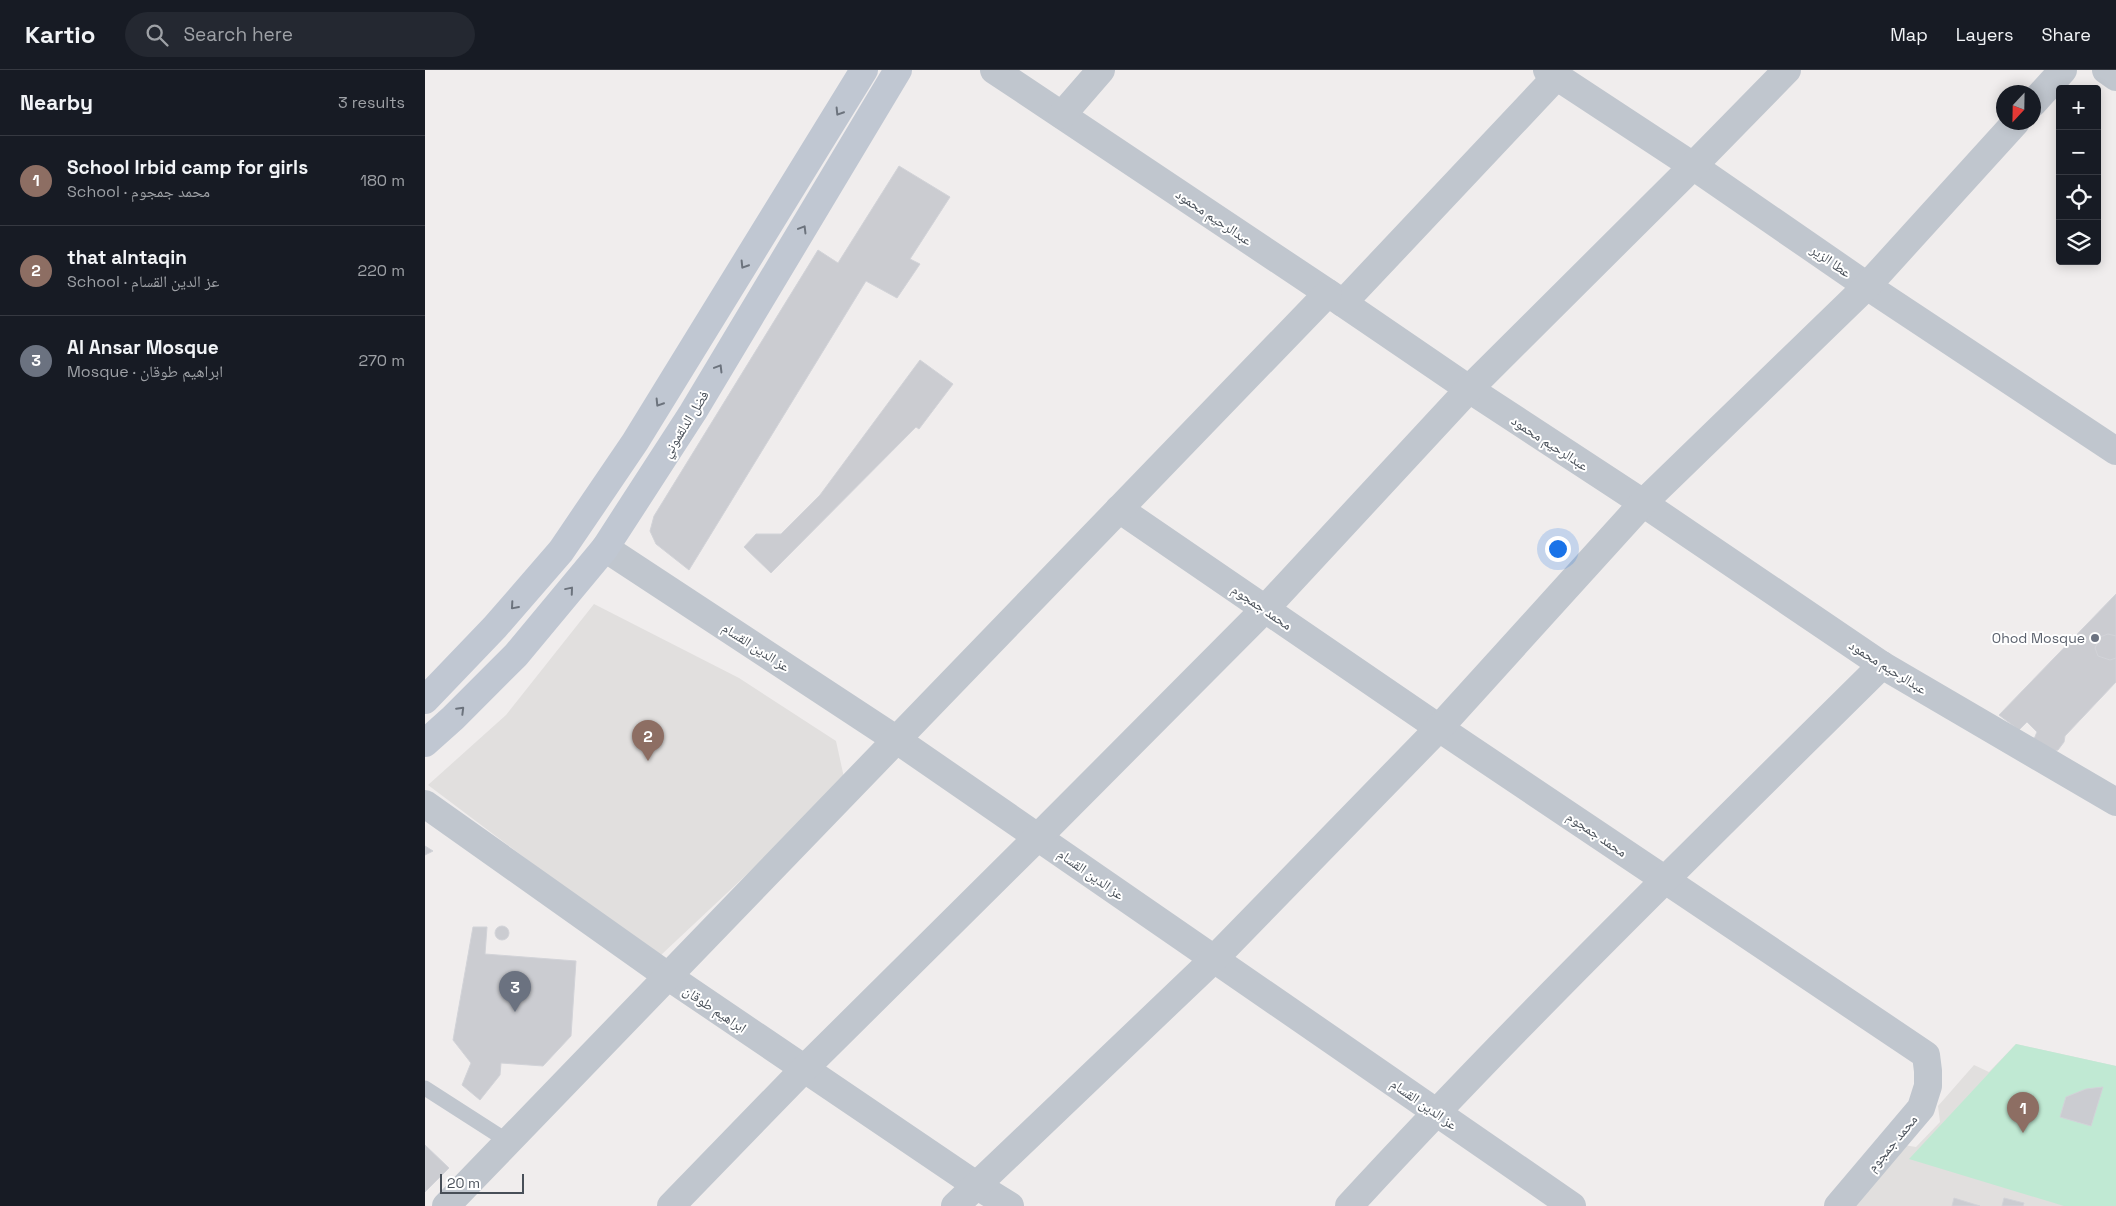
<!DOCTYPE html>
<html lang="en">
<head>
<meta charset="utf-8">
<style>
  body { margin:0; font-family:"Space Grotesk","Noto Naskh Arabic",sans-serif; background:#242831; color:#f1f3f6 }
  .controls { position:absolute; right:15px; top:15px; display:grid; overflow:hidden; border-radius:5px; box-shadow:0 2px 12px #0003 }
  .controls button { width:45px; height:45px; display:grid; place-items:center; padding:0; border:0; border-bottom:1px solid #363941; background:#171b24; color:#f1f3f6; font:25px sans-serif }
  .compass { position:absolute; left:1571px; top:15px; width:45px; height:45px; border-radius:50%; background:#171b24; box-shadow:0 2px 12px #0003; rotate:202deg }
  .scale { position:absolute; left:15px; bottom:12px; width:84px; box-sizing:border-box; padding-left:5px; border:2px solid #484f58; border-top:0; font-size:14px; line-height:18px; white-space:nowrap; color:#484f58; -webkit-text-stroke:4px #fff; paint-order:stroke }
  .you { position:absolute; left:1132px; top:478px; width:18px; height:18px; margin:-12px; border:4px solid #fff; border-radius:50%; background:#1a73e8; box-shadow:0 0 0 8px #1a73e833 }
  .badge { display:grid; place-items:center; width:32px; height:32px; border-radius:50%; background:#2c64cb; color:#fff; font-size:16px; font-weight:700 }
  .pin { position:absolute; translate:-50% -41px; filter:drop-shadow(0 1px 2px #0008) }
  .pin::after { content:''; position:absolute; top:26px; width:18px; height:15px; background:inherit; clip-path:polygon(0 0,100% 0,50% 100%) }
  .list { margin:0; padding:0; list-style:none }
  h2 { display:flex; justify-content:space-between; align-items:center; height:65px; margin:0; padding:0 20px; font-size:21px }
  h2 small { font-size:16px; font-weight:400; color:#9ea1a6 }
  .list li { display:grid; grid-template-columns:32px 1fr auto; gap:15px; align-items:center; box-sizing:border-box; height:90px; padding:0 20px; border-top:1px solid #363941 }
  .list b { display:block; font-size:19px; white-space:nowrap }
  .list p { margin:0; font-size:16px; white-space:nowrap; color:#9ea1a6 }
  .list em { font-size:16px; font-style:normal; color:#9ea1a6 }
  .icon { flex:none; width:28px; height:28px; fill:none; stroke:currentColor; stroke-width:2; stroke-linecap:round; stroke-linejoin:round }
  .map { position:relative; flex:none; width:1691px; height:1136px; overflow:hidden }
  header { display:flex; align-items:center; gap:30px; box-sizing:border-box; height:70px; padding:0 25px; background:#171b24; border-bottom:1px solid #363941 }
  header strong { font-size:24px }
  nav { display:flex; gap:28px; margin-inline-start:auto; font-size:18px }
  .search { width:350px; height:45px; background:#242831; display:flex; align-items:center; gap:12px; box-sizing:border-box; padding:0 18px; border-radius:28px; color:#9ea1a6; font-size:19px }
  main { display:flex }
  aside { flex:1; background:#171b24 }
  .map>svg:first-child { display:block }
</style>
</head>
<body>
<header>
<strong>Kartio</strong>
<div class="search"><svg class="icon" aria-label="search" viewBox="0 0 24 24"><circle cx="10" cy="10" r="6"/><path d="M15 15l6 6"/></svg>Search here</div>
<nav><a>Map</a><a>Layers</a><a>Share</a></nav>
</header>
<main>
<aside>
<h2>Nearby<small>3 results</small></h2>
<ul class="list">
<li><span class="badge" style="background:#8d6e63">1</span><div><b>School Irbid camp for girls</b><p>School · محمد جمجوم</p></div><em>180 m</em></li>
<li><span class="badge" style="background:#8d6e63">2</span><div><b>that alntaqin</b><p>School · عز الدين القسام</p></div><em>220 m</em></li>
<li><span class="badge" style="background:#6b7280">3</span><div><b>Al Ansar Mosque</b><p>Mosque · ابراهيم طوقان</p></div><em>270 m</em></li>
</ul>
</aside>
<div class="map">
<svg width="1691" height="1136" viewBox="0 0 1691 1136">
  <rect width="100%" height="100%" fill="#f0eded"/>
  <g fill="#e1dfde">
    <polygon points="169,534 314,608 411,671 420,712 236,885 116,800 3,715 81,645"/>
    <polygon points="1591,974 1691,996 1691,1136 1424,1136 1479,1075 1491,1077 1515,1052 1513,1036 1549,995 1564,1002"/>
  </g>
  <polygon fill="#c0e9d3" points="1591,974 1691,996 1691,1136 1639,1136 1484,1089"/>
  <g fill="#cbccd1" stroke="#d2d3d8">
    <polygon points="474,96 525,127 485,189 495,194 472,228 441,211 264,500 231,474 225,461 229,446 393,180 413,193"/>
    <polygon points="495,290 528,314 494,359 491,357 346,503 319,477 331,464 356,464 395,425"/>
    <polygon points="1691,524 1691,612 1640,666 1639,672 1633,680 1628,681 1609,669 1612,662 1602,652 1594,660 1574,645"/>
    <polygon points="1683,564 1691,566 1691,588 1685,590 1673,586 1670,578 1675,567"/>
    <polygon points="0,776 8,781 0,785"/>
    <circle cx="77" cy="863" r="7"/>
    <polygon points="48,857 62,857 60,884 151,891 146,966 118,996 76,993 75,1005 55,1030 37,1015 46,993 28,970"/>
    <polygon points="1678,1017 1666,1056 1635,1047 1641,1027 1661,1019"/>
    <polygon points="0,1075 24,1098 0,1122"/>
    <polygon points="1529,1128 1555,1136 1527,1136"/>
    <polygon points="1579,1128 1599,1133 1598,1136 1577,1136"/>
  </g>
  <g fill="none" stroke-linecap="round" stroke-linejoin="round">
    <polyline stroke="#c0c6ce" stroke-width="15" points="0,1018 84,1072"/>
    <g stroke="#c0c6ce" stroke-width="28">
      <polyline points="569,0 918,233 1044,319 1218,433 1457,595 1691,732"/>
      <polyline points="1122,0 1268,96 1442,216 1691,381"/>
      <polyline points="1681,0 1691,7"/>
      <polyline points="1608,33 1638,0"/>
      <polyline points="637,45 676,0"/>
      <polyline points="918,233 1132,6"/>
      <polyline points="694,439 1014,658 1501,985 1503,1001 1503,1016 1496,1038 1413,1136"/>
      <polyline points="180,478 472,670 1147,1136"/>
      <polyline points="0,734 244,907 551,1115 585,1136"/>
      <polyline points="21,1136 903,223"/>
      <polyline points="246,1136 379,999 613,767 840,539 1044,319 1268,96 1362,0"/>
      <polyline points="530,1136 789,889 1014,658 1218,433 1442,216 1591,52"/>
      <path d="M924,1136C1095,950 1277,773 1457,595"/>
    </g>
    <g stroke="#c0c7d2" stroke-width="28">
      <polyline points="0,630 70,557 136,481 210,372 439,0"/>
      <polyline points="0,673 28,648 91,585 180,478 268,342 473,0"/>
    </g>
  </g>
  <defs><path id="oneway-chevron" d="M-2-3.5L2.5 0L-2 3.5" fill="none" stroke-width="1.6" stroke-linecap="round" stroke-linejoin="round" transform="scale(1.25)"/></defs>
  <g stroke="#6c737d">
    <use href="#oneway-chevron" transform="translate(414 42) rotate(122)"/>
    <use href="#oneway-chevron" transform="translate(378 159) rotate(-59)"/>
    <use href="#oneway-chevron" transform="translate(319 195) rotate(122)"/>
    <use href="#oneway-chevron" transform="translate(294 298) rotate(-59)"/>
    <use href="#oneway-chevron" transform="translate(234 333) rotate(122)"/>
    <use href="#oneway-chevron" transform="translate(145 520) rotate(-50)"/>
    <use href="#oneway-chevron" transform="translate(89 536) rotate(131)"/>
    <use href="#oneway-chevron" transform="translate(36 640) rotate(-45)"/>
  </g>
  <circle fill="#6b7280" stroke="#fff" stroke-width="2" cx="1670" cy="568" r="5"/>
  <g text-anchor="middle" stroke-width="4" stroke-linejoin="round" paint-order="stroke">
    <g font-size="14" fill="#484f58" stroke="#fff">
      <text transform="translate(789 147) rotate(34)" y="5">عبدالرحيم محمود</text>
      <text transform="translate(1406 191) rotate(35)" y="5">عطا الزير</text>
      <text transform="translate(260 354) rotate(-58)" y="5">فضل الدلقموني</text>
      <text transform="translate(1125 373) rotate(33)" y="5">عبدالرحيم محمود</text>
      <text transform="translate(837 537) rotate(34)" y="5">محمد جمجوم</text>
      <text transform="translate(331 577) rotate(33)" y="5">عز الدين القسام</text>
      <text transform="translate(1463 597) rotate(32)" y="5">عبدالرحيم محمود</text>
      <text transform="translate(1172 764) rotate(34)" y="5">محمد جمجوم</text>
      <text transform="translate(666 804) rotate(35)" y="5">عز الدين القسام</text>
      <text transform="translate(290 939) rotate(34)" y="5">ابراهيم طوقان</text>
      <text transform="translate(999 1034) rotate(35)" y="5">عز الدين القسام</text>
      <text transform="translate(1467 1073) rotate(-50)" y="5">محمد جمجوم</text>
    </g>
    <g font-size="14" fill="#5b616d" stroke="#fff" text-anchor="end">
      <text x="1660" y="573">Ohod Mosque</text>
    </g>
  </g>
</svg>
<div class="controls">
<button>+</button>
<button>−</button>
<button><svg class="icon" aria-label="locate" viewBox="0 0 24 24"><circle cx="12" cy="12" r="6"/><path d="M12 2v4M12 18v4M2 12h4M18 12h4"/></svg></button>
<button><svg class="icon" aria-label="layers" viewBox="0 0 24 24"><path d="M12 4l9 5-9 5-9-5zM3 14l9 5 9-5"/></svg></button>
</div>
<svg class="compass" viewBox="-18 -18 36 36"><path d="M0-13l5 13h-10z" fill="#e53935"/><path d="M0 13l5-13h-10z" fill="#9ea1a6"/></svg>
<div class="scale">20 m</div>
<div class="you"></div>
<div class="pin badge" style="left:1598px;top:1063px;background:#8d6e63">1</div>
<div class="pin badge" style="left:223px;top:691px;background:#8d6e63">2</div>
<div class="pin badge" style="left:90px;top:942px;background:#6b7280">3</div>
</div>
</main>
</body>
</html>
